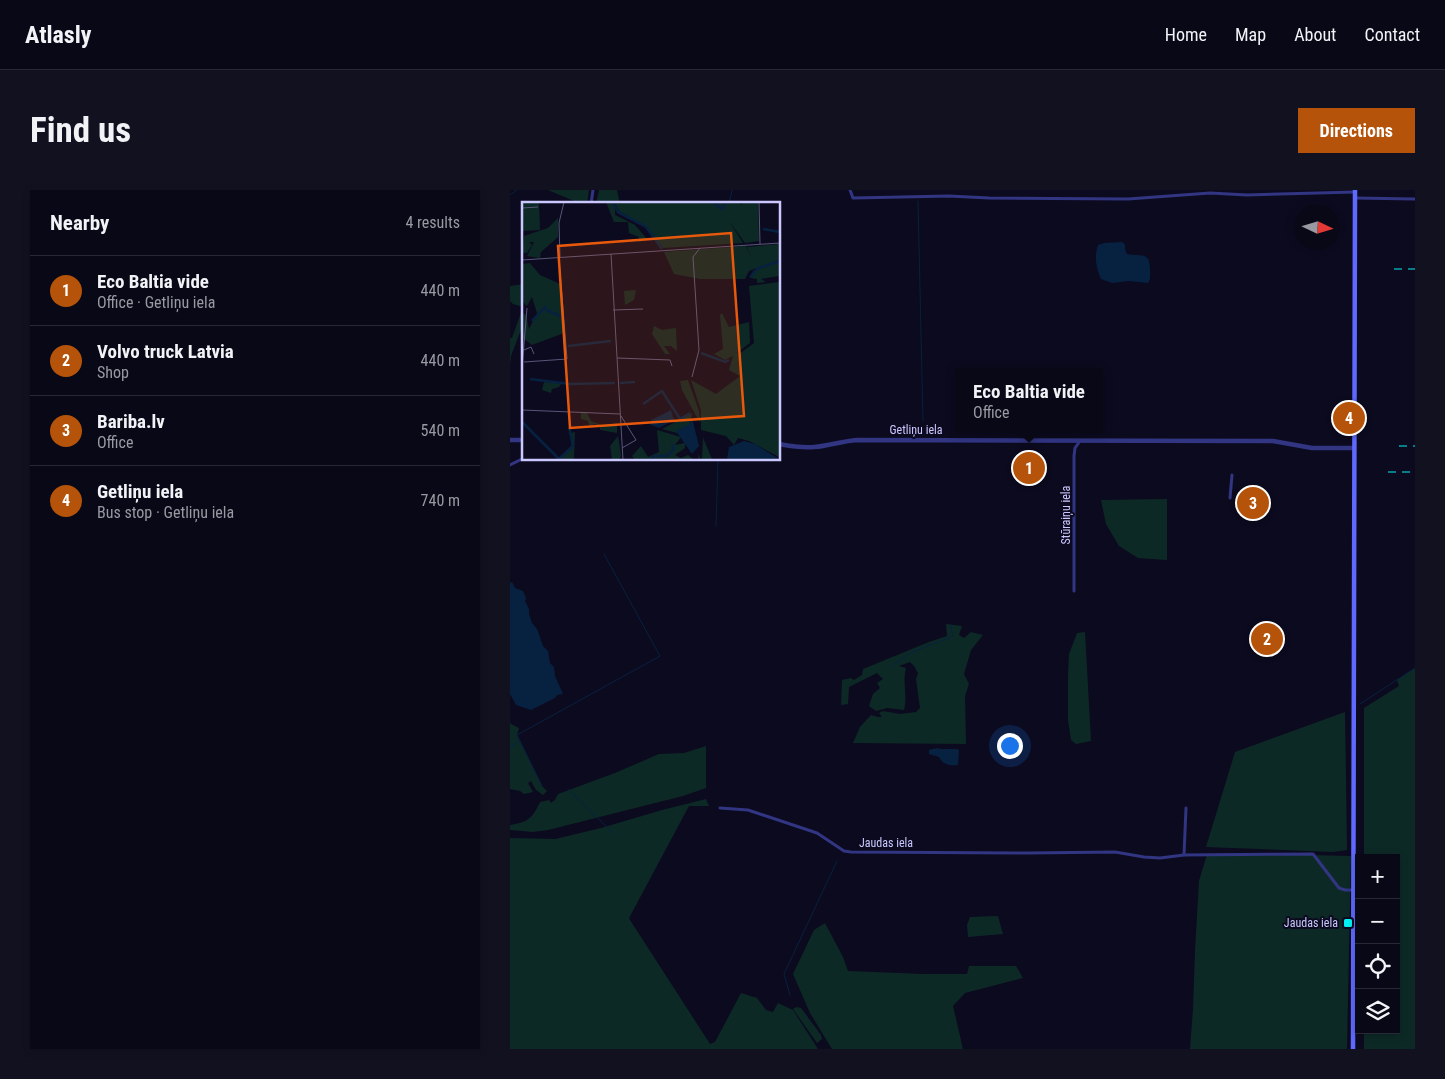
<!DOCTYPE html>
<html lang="en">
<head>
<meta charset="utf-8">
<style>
  body { margin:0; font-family:"Roboto Condensed",sans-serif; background:#121120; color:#f1f3f6 }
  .controls { position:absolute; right:15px; bottom:15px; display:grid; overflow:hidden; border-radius:0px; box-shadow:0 2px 8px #0003 }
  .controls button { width:45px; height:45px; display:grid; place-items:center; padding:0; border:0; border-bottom:1px solid #292936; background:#090817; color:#f1f3f6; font:25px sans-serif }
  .compass { position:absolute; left:785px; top:15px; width:45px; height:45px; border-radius:50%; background:#090817; box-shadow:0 2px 8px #0003; rotate:94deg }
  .you { position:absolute; left:499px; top:555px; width:18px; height:18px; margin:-12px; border:4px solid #fff; border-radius:50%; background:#1a73e8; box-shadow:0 0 0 8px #1a73e833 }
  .badge { display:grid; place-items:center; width:32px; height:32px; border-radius:50%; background:#b45309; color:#fff; font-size:16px; font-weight:700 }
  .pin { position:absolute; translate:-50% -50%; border:2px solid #fff; box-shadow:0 1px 5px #0006 }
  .popup { position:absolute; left:445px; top:178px; width:148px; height:65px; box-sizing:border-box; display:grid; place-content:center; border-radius:0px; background:#090817; filter:drop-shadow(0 1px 4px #0005); font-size:16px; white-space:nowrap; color:#999aa1 }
  .popup b { font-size:19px; color:#f1f3f6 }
  .popup::after { content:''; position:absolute; left:50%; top:100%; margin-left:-10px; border:10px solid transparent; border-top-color:#090817 }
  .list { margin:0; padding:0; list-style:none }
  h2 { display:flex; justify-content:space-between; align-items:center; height:65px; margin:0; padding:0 20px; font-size:21px }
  h2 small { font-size:16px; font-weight:400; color:#999aa1 }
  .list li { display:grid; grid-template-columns:32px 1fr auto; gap:15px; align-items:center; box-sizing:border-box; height:70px; padding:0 20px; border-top:1px solid #292936 }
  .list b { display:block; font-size:19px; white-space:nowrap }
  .list p { margin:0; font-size:16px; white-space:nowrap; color:#999aa1 }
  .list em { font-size:16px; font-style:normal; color:#999aa1 }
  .icon { flex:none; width:28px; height:28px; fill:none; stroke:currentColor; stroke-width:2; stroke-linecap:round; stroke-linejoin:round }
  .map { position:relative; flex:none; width:905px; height:859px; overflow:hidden; border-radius:0px }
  header { display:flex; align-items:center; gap:30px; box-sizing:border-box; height:70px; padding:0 25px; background:#090817; border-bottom:1px solid #292936 }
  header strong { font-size:24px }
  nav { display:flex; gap:28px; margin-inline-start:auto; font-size:18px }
  .intro { display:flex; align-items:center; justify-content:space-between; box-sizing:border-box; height:120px; padding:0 30px }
  h1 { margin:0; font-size:35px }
  .button { padding:12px 22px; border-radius:0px; background:#b45309; color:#fff; font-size:18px; font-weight:700 }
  main { display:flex; gap:30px; padding:0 30px }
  aside { flex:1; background:#090817; border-radius:0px; box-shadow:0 2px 8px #0003 }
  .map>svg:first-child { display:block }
</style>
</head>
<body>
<header>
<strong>Atlasly</strong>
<nav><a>Home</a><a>Map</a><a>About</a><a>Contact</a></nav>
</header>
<div class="intro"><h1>Find us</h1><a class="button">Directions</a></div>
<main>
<aside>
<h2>Nearby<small>4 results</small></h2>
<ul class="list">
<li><span class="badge">1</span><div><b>Eco Baltia vide</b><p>Office · Getliņu iela</p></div><em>440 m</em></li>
<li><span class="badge">2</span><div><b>Volvo truck Latvia</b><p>Shop</p></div><em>440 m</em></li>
<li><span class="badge">3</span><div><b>Bariba.lv</b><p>Office</p></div><em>540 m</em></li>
<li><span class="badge">4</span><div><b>Getliņu iela</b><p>Bus stop · Getliņu iela</p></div><em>740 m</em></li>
</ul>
</aside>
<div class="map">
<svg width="905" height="859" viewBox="0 0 905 859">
  <rect width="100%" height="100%" fill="#0c0a1f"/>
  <g fill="#0d2926">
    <polygon points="38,0 79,0 77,14 71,14"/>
    <polygon points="89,0 107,0 109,10 108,14 86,14"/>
    <polygon points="14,94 14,132 1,166 0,175 0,148 2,148 13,117 3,114 0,111 0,96"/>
    <polygon points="657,309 657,370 628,368 609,356 596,334 591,310"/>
    <path d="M436,434L452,436L449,445L454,448L461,442L473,445L461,460L454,484L459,494L455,506L456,554L343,553L350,537L361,525L368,527H372L369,523L373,521L390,524L406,522L410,518L406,489L408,483L404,476L400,472L389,476L396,478C392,493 398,506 394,520L377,518L366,521L359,516L363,504L370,498L367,493L373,489L367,483L339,497L338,514L331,515L332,490L341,488L344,490L352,485L353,479L419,452L437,446Z"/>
    <polygon points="575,442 581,551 566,554 561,550 558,530 558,486 559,464 567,443"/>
    <polygon points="905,478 905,859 854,859 854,840 886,840 886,668 854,668 854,518 889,496 887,490"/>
    <polygon points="835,522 837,660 823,662 696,657 725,562"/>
    <polygon points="0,532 1,534 9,538 7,545 32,596 37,601 33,605 26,600 21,591 18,593 23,602 14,604 10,601 0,599"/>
    <path d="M196,556V598L173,606L38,640L23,642L0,640V635C18,632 22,629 30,612L39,610L41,613L45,610L48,604L105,583L149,564L174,563Z"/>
    <polygon points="196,609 199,616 179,616 119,728 120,730 200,854 205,852 231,803 247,808 256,820 263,822 268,813 283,820 308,859 0,859 0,648 45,649 91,638 152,620"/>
    <polygon points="723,663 841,666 837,859 680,859 683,819 685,761 689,691 697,664"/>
    <polygon points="488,726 493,744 458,747 457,735 460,727"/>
    <polygon points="315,733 333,767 338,781 414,784 457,784 459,776 506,776 513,788 455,803 443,816 453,859 322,859 300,823 283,784 304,740"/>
    <polygon points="286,817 291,818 311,845 312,849 307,853 283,819"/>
  </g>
  <g fill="#072141">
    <path d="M612,52L615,55V59L617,64C632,67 640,61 640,80C640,86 641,89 638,93L619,91L602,93L591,89C586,79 584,66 588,55L594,53Z"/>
    <polygon points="2,392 5,398 13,401 16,408 15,411 19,419 19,424 22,433 27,439 33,456 38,461 40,473 44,477 45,486 53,504 47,505 45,508 21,520 6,515 0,504 0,393"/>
    <path d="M427,558L431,559H448L449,561L448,575C440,576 433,575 429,567L419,564V560Z"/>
  </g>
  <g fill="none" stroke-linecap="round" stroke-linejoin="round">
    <g stroke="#072141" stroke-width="1">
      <polyline points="0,5 7,0"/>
      <polyline points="408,11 413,231"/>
      <polyline points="219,14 222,0"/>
      <polyline points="206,336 208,269"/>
      <polyline points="383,475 400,463 443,446 440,434"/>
      <polyline points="850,514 905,478"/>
      <polyline points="0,557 9,551"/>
      <polyline points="32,596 7,545 150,466 94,364"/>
      <polyline points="58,599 104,644"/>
      <polyline points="280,805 274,784 327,671"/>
    </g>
    <g stroke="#313582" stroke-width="3">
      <polyline points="340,0 343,8 439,6 479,8 618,9 700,3 737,5 845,2"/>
      <polyline points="845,8 905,9"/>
      <polyline points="81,14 83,0"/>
      <polyline points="0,275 14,268"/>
      <polyline points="720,308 722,285"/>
      <polyline points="564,401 564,266 565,258 570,251"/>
      <polyline points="210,618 238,620 307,643 334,661 341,662 518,663 605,662 634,667 650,668 674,665 803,664 829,698 835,700 843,700"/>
      <polyline points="674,665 676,618"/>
    </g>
    <g stroke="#313582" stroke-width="4.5">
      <polyline points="0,250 14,250"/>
      <path d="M269,254C280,256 292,258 304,257C319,256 332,251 347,250L763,251L802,258H844"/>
    </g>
    <polyline stroke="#5f69ff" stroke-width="4.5" points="843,859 845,0"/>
    <g stroke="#00f0f3" stroke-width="1" stroke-dasharray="8 6" stroke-linecap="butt">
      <polyline points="884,79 905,79"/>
      <polyline points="889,256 905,256"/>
      <polyline points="878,282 905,282"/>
    </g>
  </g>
  <rect fill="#00f0f3" stroke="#0c0a1f" stroke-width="2" x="833" y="728" width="10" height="10" rx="2.5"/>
  <g text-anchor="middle" stroke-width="4" stroke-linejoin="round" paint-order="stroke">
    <g font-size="12" fill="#cac8ff" stroke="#0c0a1f">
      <text x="406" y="244">Getliņu iela</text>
      <text transform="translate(556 325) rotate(-90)" y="4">Stūraiņu iela</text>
      <text x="376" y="657">Jaudas iela</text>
    </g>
    <g font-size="12" fill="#cac8ff" stroke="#0c0a1f" text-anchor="end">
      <text x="828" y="737">Jaudas iela</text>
    </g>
  </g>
  <g transform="translate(12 12)">
    <rect width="258" height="258" fill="#0c0a1f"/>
    <path d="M0,0H17L18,28L0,29ZM84,0H221L216,4L223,0H236L237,39L223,41L207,19L221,41L141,46L123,24L97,9L93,1V13L113,23L125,37L117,40V35L107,31L106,20H92ZM36,16V35L19,50L18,56L5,54L12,40H7L10,43L5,51H0L2,34L26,26ZM257,42V58L227,69L223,77H178L152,72L142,50L224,44L229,55L225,45ZM257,60V74L239,77L244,80L235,81V77L228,76L231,69ZM8,61L18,73L38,82L42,131L10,143L1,136L0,147V111L4,113L7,127L15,111L10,95L5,104L0,99V62ZM257,80H258L257,255L227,239L216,236L212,243L204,234L179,228V208L169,178L194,192L218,174L207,168L211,154L203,158L192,152L201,147L198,113L200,111L207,125L227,120L228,141L215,151L217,152L232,141L227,84ZM114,88L112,98L103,103L102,89ZM132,124L140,128L154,126L155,149L149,144H142L148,152H143L130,132ZM166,178L177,209L178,221L160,188L158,179ZM22,180L35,181L39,182L37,185L30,187L29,191L20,188ZM59,211H65L69,219L82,224L95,221V231L78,228V224L72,222L68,226L66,219L59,217ZM170,211L168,223L155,231L140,227ZM135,228L159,235L153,243L163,241V246L153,253L159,256L166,253L171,257H176L177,252L178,257L113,258L110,254L119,244L126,255L137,250ZM53,230L52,257H36L49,244V231ZM96,234L99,253L98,257H90L88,244ZM181,235L182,238L190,257H180Z" fill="#0d2926"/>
    <path d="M149,208L152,218L137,226L129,223V218ZM170,216L177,244L170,252L154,229L168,222ZM222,239L233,242L257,257H205L207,245Z" fill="#072141"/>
    <path fill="none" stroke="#072141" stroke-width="2.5" d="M91,0L96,10L124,25L140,47M191,0L200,7L204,0M241,27L258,30M228,75L236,66L258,59M23,107L40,115M10,119L24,104M46,144L89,139M179,151L203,160L207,158M8,177L48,182L93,181M98,181L113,180M121,202L140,189L158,217L168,211M0,220L38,258M47,225L51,244M38,256L51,244M128,258L132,254H145L152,247L150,242"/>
    <path fill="none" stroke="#585679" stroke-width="1" d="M237,0L238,42M0,6L16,5M89,52L101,258M38,56L37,21L42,0M0,58L258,41M91,108L121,107M2,148L9,145L12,152M95,156L148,158L150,164M2,160L45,157L37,56M0,166L5,106M170,175L177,148L171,55L178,46M0,208L98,212M99,214L114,238L100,246"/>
    <path fill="#e8590c" fill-opacity="0.15" stroke="#e8590c" stroke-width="2.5" d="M209,31L222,214L48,226L36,44Z"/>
    <rect width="258" height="258" fill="none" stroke="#cac8ff" stroke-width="2.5"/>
  </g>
</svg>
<div class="controls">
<button>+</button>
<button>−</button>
<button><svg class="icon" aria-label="locate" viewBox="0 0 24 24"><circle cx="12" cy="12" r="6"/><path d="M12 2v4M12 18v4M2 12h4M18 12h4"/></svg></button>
<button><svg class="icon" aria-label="layers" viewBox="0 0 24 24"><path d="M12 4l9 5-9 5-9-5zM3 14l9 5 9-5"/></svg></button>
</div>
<svg class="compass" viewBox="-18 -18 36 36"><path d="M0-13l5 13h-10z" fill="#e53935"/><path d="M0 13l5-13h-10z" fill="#999aa1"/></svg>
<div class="you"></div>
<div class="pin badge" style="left:519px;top:278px">1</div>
<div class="popup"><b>Eco Baltia vide</b>Office</div>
<div class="pin badge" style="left:757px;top:449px">2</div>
<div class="pin badge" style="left:743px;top:313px">3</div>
<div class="pin badge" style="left:839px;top:228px">4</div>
</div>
</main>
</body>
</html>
